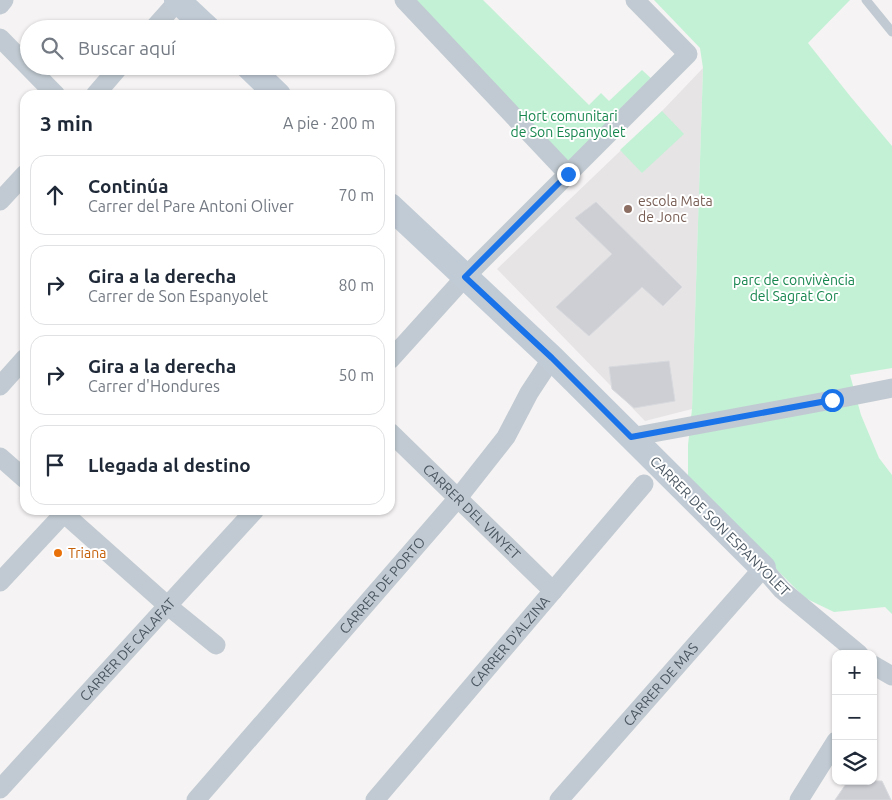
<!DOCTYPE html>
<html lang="es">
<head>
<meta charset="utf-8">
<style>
  body { margin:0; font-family:Ubuntu,sans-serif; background:#f6f6f7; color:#1f2937 }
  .controls { position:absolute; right:15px; bottom:15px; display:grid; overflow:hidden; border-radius:10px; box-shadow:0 1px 4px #0004 }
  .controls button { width:45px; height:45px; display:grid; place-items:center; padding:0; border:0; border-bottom:1px solid #e0e1e3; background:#fff; color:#1f2937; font:25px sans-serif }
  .stop { position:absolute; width:15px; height:15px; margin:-11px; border:4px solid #1a73e8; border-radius:50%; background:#fff }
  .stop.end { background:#1a73e8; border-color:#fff; box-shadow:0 1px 5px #0008 }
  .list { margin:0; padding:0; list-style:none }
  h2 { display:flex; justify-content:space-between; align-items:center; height:65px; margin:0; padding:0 20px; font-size:21px }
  h2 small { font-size:16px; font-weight:400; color:#747a83 }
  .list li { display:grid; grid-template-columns:32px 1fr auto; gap:15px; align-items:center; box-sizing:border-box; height:80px; margin:0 10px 10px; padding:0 10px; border:1px solid #e0e1e3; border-radius:15px }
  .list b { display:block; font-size:19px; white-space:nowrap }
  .list p { margin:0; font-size:16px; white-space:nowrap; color:#747a83 }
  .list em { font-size:16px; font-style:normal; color:#747a83 }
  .icon { flex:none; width:28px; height:28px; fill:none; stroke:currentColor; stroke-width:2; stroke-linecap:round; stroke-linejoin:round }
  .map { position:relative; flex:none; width:892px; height:800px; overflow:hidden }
  .search { position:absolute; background:#fff; box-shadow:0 1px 4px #0004; left:20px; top:20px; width:375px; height:55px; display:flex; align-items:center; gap:12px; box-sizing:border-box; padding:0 18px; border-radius:28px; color:#747a83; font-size:19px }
  .panel { position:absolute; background:#fff; box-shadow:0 1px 4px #0004; left:20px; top:90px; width:375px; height:425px; border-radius:15px }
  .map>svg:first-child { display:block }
</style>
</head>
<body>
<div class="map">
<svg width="892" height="800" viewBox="0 0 892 800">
  <rect width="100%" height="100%" fill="#f5f3f3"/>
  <polygon fill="#e6e4e5" points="703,68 692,409 645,421 497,269 662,111"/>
  <g fill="#c3f1d5">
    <polygon points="412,0 483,0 589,105 601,93 609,101 642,70 654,81 569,167"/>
    <polygon points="654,0 850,0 808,43 850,96 892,146 892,368 850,375 861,415 879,458 892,475 892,614 885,607 834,612 805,598 688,481 688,445 692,409 703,68 700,48"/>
    <polygon points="662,111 684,134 642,173 620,150"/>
  </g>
  <g fill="#cdcfd5" stroke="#d7d9de">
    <polygon points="596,202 682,287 663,306 642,287 589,336 556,307 612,254 575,218"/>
    <polygon points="669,361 675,401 634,408 612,389 609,367"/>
    <polygon points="848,781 882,781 891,800 835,800"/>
  </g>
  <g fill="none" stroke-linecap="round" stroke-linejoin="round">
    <polyline stroke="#c1cad2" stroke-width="9" points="866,0 892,32"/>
    <g stroke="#c1cad2" stroke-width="19">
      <polyline points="404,0 568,174"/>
      <polyline points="0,5 4,0"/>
      <polyline points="153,29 178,1"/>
      <polyline points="0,38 56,95"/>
      <polyline points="95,95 120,66"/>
      <polyline points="0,201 25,174"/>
      <polyline points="390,360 465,277 688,54 635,0"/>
      <polyline points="0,386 25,358"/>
      <path id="s1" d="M390,432L553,591"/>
      <polyline points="631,437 832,400 892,388"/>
      <polyline points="0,457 25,479"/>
      <polyline points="60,510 168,606 216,645"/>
      <polyline points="0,582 67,510"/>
      <polyline points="873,665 892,676"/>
      <path id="s2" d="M0,789L255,510"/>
      <path id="s3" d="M196,800L458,498L506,437L529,393L552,358"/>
      <path id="s4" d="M375,800L644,484"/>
      <path id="s5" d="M559,800L763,568L782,590L859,654"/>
      <polyline points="799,800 836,741"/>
    </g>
    <g stroke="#c1cbd6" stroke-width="26">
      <polyline points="177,0 208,29"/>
      <polyline points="248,66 278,95"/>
      <polyline points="390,206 552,358 763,568"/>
    </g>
  </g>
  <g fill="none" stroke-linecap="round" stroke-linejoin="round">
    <polyline stroke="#1a73e8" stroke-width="6" points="568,174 465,277 552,358 631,437 832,400"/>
  </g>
  <circle fill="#8d6e63" stroke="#fff" stroke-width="2" cx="628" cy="209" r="5"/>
  <circle fill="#e8710a" stroke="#fff" stroke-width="2" cx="58" cy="553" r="5"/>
  <g text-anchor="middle" stroke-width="4" stroke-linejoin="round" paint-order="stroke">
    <g font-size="14" fill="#17864f" stroke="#fff">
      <text x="568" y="121">Hort comunitari<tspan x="568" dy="16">de Son Espanyolet</tspan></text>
      <text x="794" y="285">parc de convivència<tspan x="794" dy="16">del Sagrat Cor</tspan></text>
    </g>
    <g font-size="14" fill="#785e54" stroke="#fff" text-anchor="start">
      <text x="638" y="206">escola Mata<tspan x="638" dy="16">de Jonc</tspan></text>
    </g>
    <g font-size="14" fill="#4a5661" stroke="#fff">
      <text dy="5" stroke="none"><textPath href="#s1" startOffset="114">CARRER DEL VINYET</textPath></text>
      <text transform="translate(720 526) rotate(45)" y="5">CARRER DE SON ESPANYOLET</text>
      <text dy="5" stroke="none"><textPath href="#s3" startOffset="284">CARRER DE PORTO</textPath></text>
      <text dy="5" stroke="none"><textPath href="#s4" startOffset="208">CARRER D'ALZINA</textPath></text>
      <text dy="5" stroke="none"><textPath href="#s2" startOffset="189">CARRER DE CALAFAT</textPath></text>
      <text dy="5" stroke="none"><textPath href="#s5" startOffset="154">CARRER DE MAS</textPath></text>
    </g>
    <g font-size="14" fill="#c56008" stroke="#fff" text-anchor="start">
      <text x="68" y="558">Triana</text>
    </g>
  </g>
</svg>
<div class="controls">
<button>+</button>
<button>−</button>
<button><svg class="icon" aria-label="layers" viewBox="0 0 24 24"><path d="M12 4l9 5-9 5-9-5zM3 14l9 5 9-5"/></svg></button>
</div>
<div class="stop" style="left:832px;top:400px"></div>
<div class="stop end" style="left:568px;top:174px"></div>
<div class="search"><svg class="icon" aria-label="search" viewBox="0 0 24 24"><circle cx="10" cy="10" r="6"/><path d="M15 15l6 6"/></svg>Buscar aquí</div>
<section class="panel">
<h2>3 min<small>A pie · 200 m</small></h2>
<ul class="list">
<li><svg class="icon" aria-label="ahead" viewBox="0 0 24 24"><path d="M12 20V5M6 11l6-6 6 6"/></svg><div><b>Continúa</b><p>Carrer del Pare Antoni Oliver</p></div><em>70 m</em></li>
<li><svg class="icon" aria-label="right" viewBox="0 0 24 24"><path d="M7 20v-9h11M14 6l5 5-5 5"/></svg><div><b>Gira a la derecha</b><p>Carrer de Son Espanyolet</p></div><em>80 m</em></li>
<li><svg class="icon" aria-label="right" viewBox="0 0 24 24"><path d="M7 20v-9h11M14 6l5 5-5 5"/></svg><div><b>Gira a la derecha</b><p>Carrer d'Hondures</p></div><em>50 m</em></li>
<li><svg class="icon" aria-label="arrive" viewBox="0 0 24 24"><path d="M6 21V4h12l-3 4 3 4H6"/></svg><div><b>Llegada al destino</b></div></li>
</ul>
</section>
</div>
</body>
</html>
